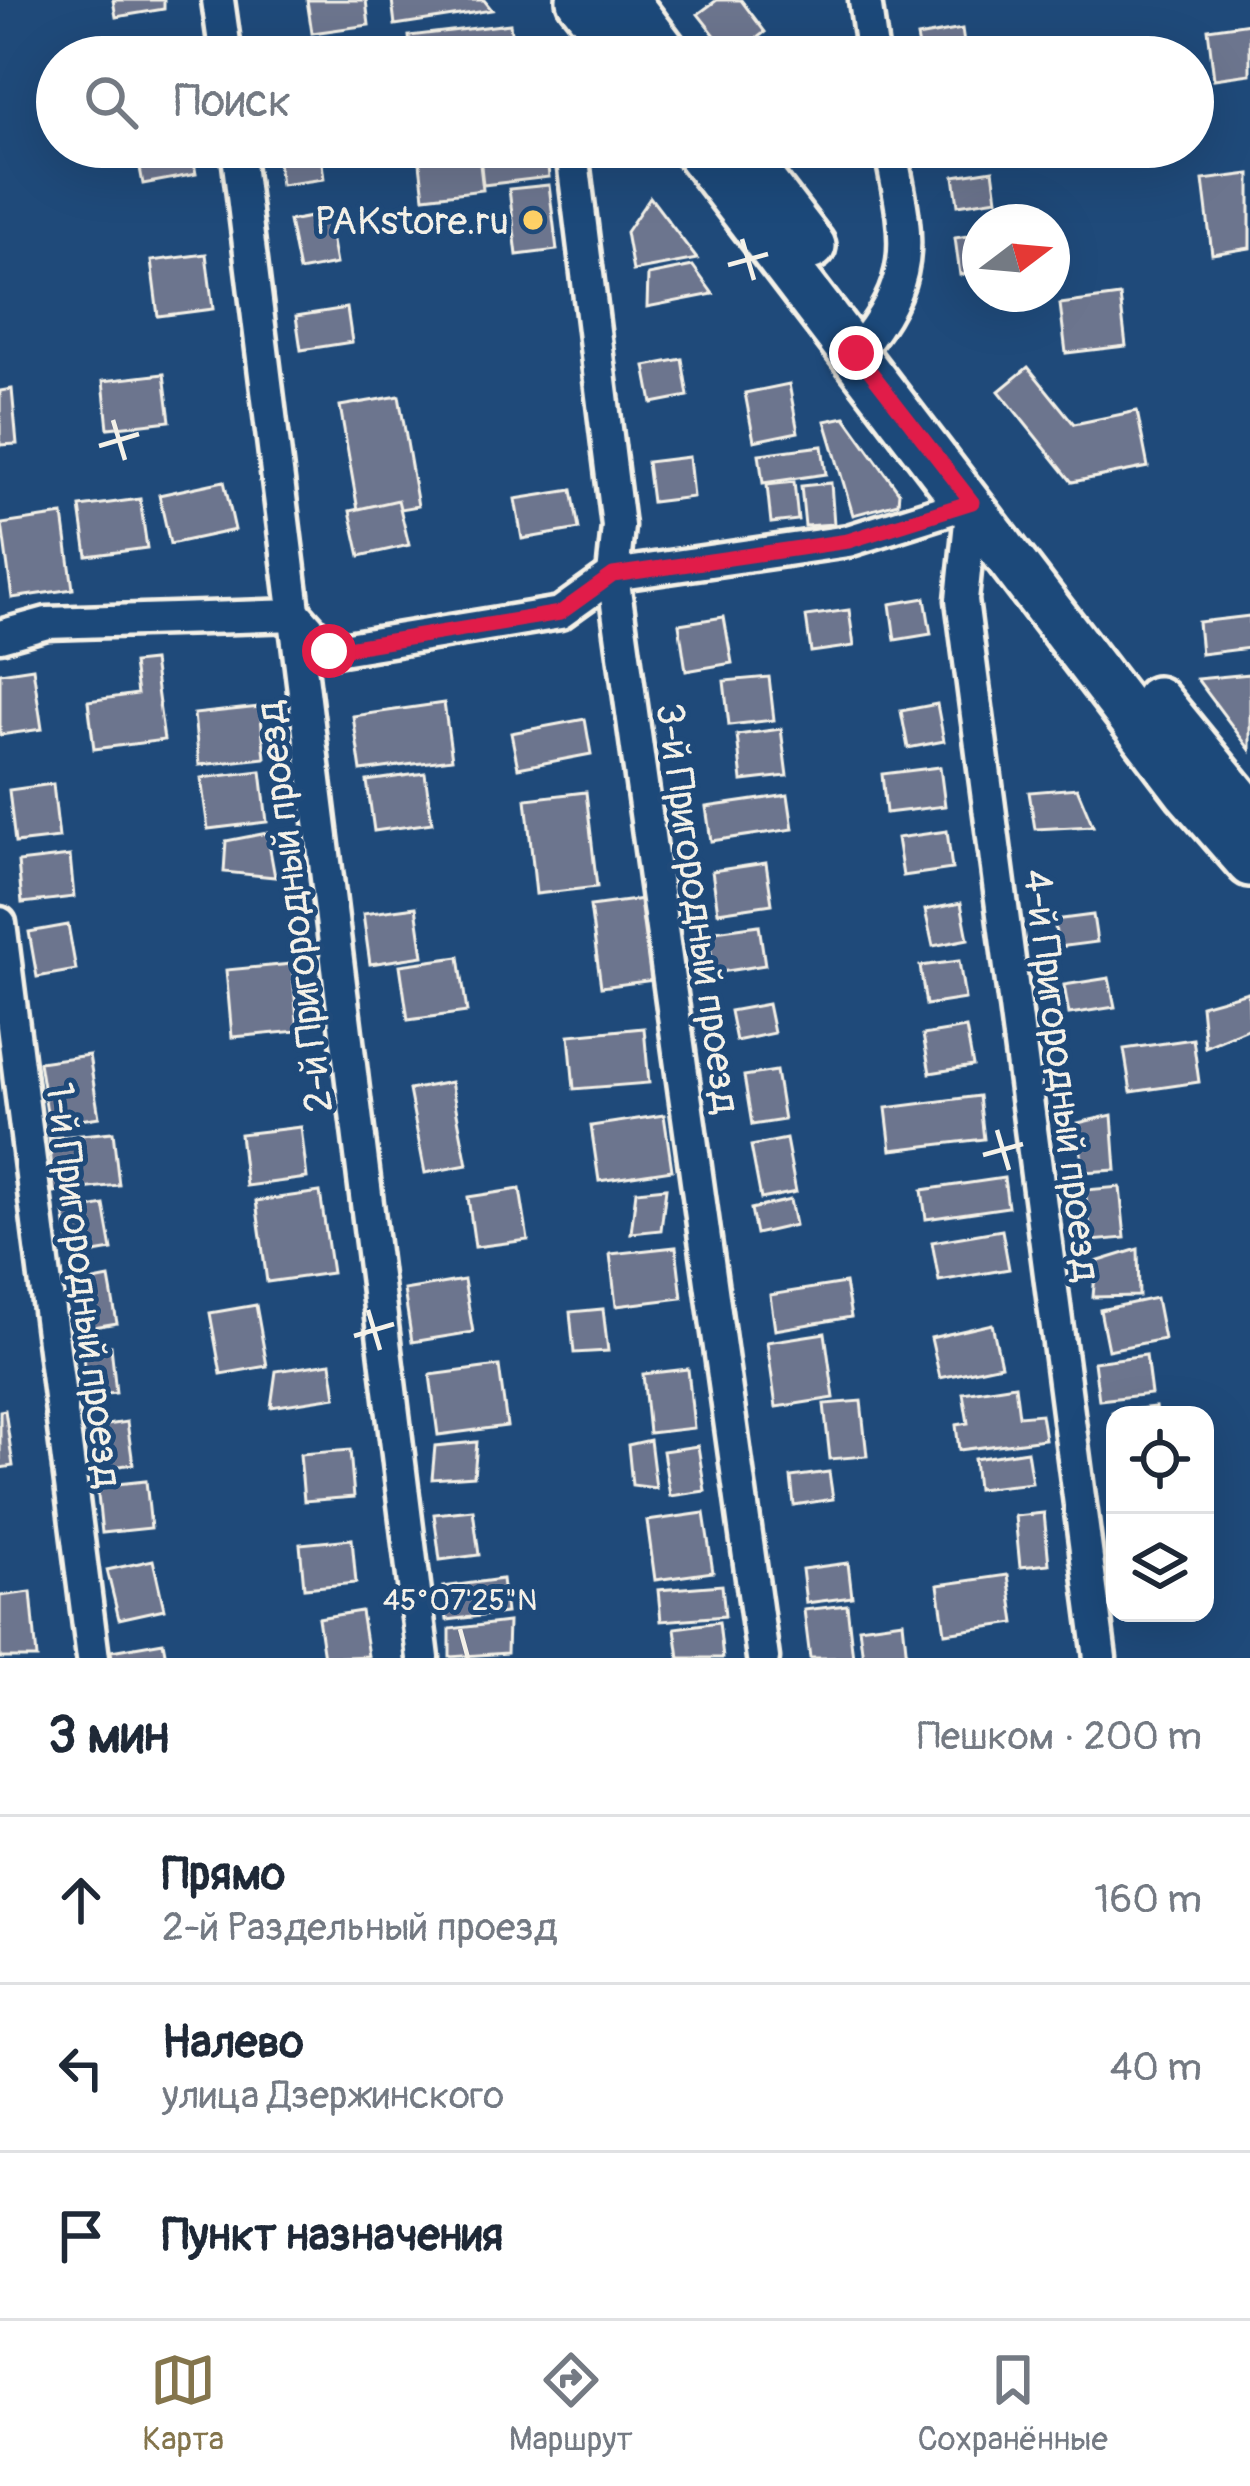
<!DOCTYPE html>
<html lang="ru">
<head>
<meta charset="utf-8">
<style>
  body { margin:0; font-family:Pangolin,sans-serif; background:#f2f2f3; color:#1f2937 }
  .controls { position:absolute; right:36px; bottom:36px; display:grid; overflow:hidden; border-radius:24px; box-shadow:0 12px 48px #0002 }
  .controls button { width:108px; height:108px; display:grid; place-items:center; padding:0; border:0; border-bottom:3px solid #e0e1e3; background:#fff; color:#1f2937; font:60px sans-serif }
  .compass { position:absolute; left:962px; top:204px; width:108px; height:108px; border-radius:50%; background:#fff; box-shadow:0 12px 48px #0002; rotate:74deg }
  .stop { position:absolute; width:36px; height:36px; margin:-27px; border:9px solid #e11d48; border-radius:50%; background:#fff }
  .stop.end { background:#e11d48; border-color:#fff; box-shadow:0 3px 12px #0008 }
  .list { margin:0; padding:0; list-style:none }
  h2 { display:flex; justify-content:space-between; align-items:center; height:156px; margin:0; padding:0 48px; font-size:51px }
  h2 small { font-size:39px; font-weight:400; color:#747a83 }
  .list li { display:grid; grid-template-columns:78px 1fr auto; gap:36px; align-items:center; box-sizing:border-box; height:168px; padding:0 48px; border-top:3px solid #e0e1e3 }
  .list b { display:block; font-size:45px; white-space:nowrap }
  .list p { margin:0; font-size:39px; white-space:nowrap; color:#747a83 }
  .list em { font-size:39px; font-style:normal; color:#747a83 }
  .icon { flex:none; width:66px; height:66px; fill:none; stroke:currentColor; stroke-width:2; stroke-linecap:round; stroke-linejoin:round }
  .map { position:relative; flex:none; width:1250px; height:1658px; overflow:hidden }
  .search { position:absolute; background:#fff; box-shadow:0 12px 48px #0002; left:36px; right:36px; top:36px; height:132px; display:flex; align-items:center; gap:30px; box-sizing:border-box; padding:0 42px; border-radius:66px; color:#747a83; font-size:45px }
  .sheet { height:660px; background:#fff }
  nav { display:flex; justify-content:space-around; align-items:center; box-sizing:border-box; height:168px; border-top:3px solid #e0e1e3; background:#fff; font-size:33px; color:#747a83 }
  nav a { display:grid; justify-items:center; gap:6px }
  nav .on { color:#84754c }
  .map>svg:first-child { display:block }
</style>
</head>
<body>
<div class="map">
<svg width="1250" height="1658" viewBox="0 0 1250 1658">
  <rect width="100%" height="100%" fill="#1f4a7a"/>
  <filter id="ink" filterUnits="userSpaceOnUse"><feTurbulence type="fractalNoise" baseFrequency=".00833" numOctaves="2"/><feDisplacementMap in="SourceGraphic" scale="24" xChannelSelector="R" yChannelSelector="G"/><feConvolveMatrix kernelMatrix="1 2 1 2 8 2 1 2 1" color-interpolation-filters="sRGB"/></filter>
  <g filter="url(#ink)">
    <g fill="#6c748e" stroke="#f4f1e8" stroke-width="3">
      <polygon points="113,0 164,0 164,9 116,17"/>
      <polygon points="307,0 366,0 369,25 312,33"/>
      <polygon points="392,0 484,0 492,10 395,25"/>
      <polygon points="717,0 741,0 765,32 732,57 698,14"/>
      <polygon points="1250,23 1250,74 1214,79 1208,29"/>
      <polygon points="510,24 514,57 411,57 409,36"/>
      <polygon points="962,29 966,57 921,57 917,37"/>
      <polygon points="136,147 191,147 196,174 143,184"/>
      <polygon points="276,147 320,147 324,179 281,185"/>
      <polygon points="418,147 478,147 483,190 424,197"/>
      <polygon points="479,147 546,147 549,177 483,185"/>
      <polygon points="993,170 997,199 958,205 954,176"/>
      <polygon points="1250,174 1250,248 1212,254 1203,180"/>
      <polygon points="549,185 557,250 517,255 509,189"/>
      <polygon points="650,197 697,259 633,271 626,232"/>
      <polygon points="327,214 336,264 299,271 289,221"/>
      <polygon points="980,234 980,272 960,275 955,238"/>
      <polygon points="206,254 213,309 158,316 151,261"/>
      <polygon points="693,266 713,294 647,307 648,275"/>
      <polygon points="1120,296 1126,346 1066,353 1060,304"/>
      <polygon points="347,308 352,342 301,350 296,316"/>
      <polygon points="682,359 688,396 652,403 645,366"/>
      <polygon points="1028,367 1074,424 1137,411 1148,467 1072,482 999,391"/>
      <polygon points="164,374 170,421 108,428 103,381"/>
      <polygon points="789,384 798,432 754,441 745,393"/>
      <polygon points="12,389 17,444 0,445 0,391"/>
      <polygon points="399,396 418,506 359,516 340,406"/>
      <polygon points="845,417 899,492 898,503 853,515 825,421"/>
      <polygon points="822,446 826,474 763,483 759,454"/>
      <polygon points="689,457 693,497 652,502 647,462"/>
      <polygon points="224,481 235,530 170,544 159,495"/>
      <polygon points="794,482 798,520 771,523 767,485"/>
      <polygon points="831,483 834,524 805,526 801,486"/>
      <polygon points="572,490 579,529 522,539 515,499"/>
      <polygon points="140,499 147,548 87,556 80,507"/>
      <polygon points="398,500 409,545 360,556 350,511"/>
      <polygon points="63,515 73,589 12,598 2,524"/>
      <polygon points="925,598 931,634 895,640 890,604"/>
      <polygon points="849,610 854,646 811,652 806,616"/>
      <polygon points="1250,616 1250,648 1201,654 1198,622"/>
      <polygon points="724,617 732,663 686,671 679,624"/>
      <polygon points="153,661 164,740 94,749 88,701 137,694 133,663"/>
      <polygon points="33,668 42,729 0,735 0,673"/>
      <polygon points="1250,674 1250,750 1197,679"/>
      <polygon points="769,677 774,720 729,725 724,681"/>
      <polygon points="444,703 452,759 361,771 353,716"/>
      <polygon points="937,704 944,741 908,748 901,711"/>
      <polygon points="260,707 265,758 199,765 194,714"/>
      <polygon points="585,719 591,754 518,768 511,733"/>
      <polygon points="781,729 787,776 742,781 737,735"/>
      <polygon points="940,767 945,806 886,813 882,774"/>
      <polygon points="261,771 267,822 208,829 201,778"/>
      <polygon points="425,773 432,823 374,831 367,781"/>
      <polygon points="53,784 59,838 15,843 9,790"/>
      <polygon points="1077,788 1093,826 1035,829 1029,792"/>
      <polygon points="586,792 597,887 536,894 526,799"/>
      <polygon points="788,795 793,829 711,841 706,807"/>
      <polygon points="947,831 952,869 903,876 897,838"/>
      <polygon points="267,833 275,877 224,872 226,841"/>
      <polygon points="70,856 74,897 22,903 18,862"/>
      <polygon points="766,863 772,904 718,912 712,871"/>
      <polygon points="643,899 654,980 601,987 590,906"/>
      <polygon points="961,903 968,939 933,946 925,910"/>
      <polygon points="416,907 423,956 370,964 363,914"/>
      <polygon points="1093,915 1097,942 1058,947 1054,920"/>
      <polygon points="68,925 76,970 37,977 29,932"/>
      <polygon points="759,925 765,965 714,973 708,932"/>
      <polygon points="459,957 467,1012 408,1020 400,965"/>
      <polygon points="959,961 965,999 926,1005 920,966"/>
      <polygon points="292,964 298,1031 232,1037 226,970"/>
      <polygon points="1109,978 1115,1007 1069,1014 1064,985"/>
      <polygon points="1248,992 1250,1028 1205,1047 1201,1005"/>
      <polygon points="768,1004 774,1033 736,1041 730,1011"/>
      <polygon points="644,1028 649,1083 574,1089 569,1035"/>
      <polygon points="966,1028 973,1066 930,1073 923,1035"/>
      <polygon points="1193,1039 1199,1082 1131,1092 1124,1049"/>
      <polygon points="89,1055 99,1117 49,1125 39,1062"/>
      <polygon points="776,1071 784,1120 752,1125 744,1076"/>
      <polygon points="451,1082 467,1165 425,1173 409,1090"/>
      <polygon points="979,1096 984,1139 891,1150 886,1108"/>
      <polygon points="664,1115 672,1170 599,1181 591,1126"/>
      <polygon points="1112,1115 1116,1170 1083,1172 1078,1123"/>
      <polygon points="301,1127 307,1178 246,1186 240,1134"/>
      <polygon points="113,1132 119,1185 54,1192 49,1138"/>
      <polygon points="786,1139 796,1192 761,1199 751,1146"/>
      <polygon points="1004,1178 1008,1207 926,1219 922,1190"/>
      <polygon points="1120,1187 1125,1238 1092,1241 1085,1190"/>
      <polygon points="666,1188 661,1230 631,1233 636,1191"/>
      <polygon points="520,1189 528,1240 475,1247 468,1197"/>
      <polygon points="320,1192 332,1273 267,1282 256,1201"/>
      <polygon points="790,1200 795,1225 756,1234 751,1209"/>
      <polygon points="104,1205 112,1250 72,1257 64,1213"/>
      <polygon points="1002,1230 1009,1269 939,1281 932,1242"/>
      <polygon points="676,1247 682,1298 616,1306 610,1254"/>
      <polygon points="1138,1249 1139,1296 1093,1297 1096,1262"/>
      <polygon points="109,1278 117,1323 82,1329 74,1285"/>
      <polygon points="464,1280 473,1332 412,1342 404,1290"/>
      <polygon points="845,1283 851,1317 775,1330 770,1295"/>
      <polygon points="1156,1298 1164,1339 1108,1350 1100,1310"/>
      <polygon points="256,1305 267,1366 221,1374 210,1313"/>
      <polygon points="603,1309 608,1351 574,1353 570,1312"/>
      <polygon points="992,1324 1001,1365 940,1378 931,1338"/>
      <polygon points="825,1333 834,1398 776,1407 767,1342"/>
      <polygon points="111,1346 116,1393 88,1396 82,1349"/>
      <polygon points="1146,1355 1151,1394 1099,1400 1094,1362"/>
      <polygon points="331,1363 336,1397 271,1407 276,1371"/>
      <polygon points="499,1366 507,1426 438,1435 430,1375"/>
      <polygon points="688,1369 694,1428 649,1433 643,1374"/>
      <polygon points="1015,1385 1019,1416 1041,1414 1045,1439 959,1450 956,1425 968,1423 963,1393"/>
      <polygon points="861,1401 867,1456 830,1459 824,1404"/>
      <polygon points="1155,1407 1156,1415 1115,1415 1112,1440 1112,1412"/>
      <polygon points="5,1410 13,1466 0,1468 0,1411"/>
      <polygon points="127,1422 133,1464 93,1470 87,1428"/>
      <polygon points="650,1440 656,1488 632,1485 628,1445"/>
      <polygon points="477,1442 474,1476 432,1479 435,1446"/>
      <polygon points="698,1446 705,1491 670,1496 663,1451"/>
      <polygon points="350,1450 354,1497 304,1501 300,1454"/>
      <polygon points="1027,1451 1032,1483 977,1489 974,1459"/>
      <polygon points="829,1472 833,1499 794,1505 791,1477"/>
      <polygon points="146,1481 151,1528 102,1533 97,1486"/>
      <polygon points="473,1510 479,1555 440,1560 434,1514"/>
      <polygon points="704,1513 713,1572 655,1580 647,1521"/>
      <polygon points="1044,1513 1049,1564 1020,1567 1015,1516"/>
      <polygon points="352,1539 356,1583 304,1588 300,1544"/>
      <polygon points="153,1560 164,1609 119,1619 107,1570"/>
      <polygon points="848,1563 852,1597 806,1603 802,1569"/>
      <polygon points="1008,1575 1015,1623 945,1633 938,1585"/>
      <polygon points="502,1579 506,1613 447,1620 443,1587"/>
      <polygon points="722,1585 725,1616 661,1621 658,1590"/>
      <polygon points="31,1592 37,1658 0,1658 0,1596"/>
      <polygon points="847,1605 853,1658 810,1658 804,1610"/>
      <polygon points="361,1611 368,1656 324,1658 318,1618"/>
      <polygon points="903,1621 907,1658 863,1658 859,1627"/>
      <polygon points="508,1622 507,1653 450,1657 450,1629"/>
      <polygon points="719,1622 723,1658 679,1658 675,1628"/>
      <polygon points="163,1642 166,1658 112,1658 111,1651"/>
    </g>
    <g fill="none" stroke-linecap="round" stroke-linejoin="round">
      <g stroke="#f4f1e8" stroke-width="39">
        <g id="street">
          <polyline points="218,0 226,57"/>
          <polyline points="865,0 873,57"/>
          <polyline points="237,147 423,1658"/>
          <polyline points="574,168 618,526 613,575 763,1658"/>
          <path d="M856,353C920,276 908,239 890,147"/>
          <polyline points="0,636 47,623 297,615 329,651 560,613 613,575 848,541 972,502 962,600 1100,1658"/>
          <polyline points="0,923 93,1658"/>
        </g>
      </g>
      <g stroke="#f4f1e8" stroke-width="54">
        <g id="primary">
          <polyline points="580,0 625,57"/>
          <polyline points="625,0 668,57"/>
          <polyline points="695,147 1188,792 1250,863"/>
          <polyline points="736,147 812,246"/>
          <polyline points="1157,700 1250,814"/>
        </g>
      </g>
      <use href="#street" stroke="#1f4a7a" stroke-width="30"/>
      <use href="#primary" stroke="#1f4a7a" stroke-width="45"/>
    </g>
  </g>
  <g fill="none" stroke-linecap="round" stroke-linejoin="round" filter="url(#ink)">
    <polyline stroke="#e11d48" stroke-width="15" points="329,651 560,613 613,575 848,541 972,502 856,353"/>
  </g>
  <path fill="none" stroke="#f4f1e8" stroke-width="4.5" d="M742,239L754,280M728,265L768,254M113,420L125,460M99,446L139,434M997,1130L1009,1170M983,1155L1023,1144M368,1310L380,1350M354,1336L394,1324M460,1629L468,1658"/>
  <circle fill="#ffd166" stroke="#1f4a7a" stroke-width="4.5" cx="533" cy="220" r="12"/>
  <g text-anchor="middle" stroke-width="10" stroke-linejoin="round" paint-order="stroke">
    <g font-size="39" fill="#f4f1e8" stroke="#1f4a7a" text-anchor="end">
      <text x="509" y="234">PAKstore.ru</text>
    </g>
    <g font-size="39" fill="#f4f1e8" stroke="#1f4a7a">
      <text transform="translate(293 907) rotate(-97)" y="14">2-й Пригородный проезд</text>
      <text transform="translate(699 908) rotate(82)" y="14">3-й Пригородный проезд</text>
      <text transform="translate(1063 1075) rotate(83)" y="14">4-й Пригородный проезд</text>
      <text transform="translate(85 1285) rotate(83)" y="14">1-й Пригородный проезд</text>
    </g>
  </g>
  <g font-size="30" text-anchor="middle" fill="#f4f1e8" stroke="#1f4a7a" stroke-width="10" stroke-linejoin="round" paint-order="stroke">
    <text x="460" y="1610">45°07'25"N</text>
  </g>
</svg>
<div class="controls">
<button><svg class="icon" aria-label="locate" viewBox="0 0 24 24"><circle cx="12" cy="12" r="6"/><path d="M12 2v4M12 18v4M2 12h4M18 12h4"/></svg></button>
<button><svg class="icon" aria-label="layers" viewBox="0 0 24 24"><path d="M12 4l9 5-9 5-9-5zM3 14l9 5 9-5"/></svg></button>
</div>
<svg class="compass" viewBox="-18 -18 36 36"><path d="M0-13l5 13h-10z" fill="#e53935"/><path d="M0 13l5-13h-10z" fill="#747a83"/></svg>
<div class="stop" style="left:329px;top:651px"></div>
<div class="stop end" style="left:856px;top:353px"></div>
<div class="search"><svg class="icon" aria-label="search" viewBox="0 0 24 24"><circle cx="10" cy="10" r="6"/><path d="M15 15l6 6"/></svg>Поиск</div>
</div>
<section class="sheet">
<h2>3 мин<small>Пешком · 200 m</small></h2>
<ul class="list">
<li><svg class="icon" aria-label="ahead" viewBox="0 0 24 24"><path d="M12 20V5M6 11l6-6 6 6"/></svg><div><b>Прямо</b><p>2-й Раздельный проезд</p></div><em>160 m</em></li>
<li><svg class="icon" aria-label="left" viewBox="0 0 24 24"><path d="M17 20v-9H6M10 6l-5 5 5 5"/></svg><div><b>Налево</b><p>улица Дзержинского</p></div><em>40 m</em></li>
<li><svg class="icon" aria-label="arrive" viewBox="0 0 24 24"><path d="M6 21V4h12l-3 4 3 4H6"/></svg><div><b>Пункт назначения</b></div></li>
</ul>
</section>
<nav>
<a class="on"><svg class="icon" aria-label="map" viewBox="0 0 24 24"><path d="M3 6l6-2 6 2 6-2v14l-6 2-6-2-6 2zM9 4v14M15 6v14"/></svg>Карта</a>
<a><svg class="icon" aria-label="directions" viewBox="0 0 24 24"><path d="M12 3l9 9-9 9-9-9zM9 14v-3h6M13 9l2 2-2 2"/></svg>Маршрут</a>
<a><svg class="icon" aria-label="saved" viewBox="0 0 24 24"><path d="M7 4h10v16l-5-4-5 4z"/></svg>Сохранённые</a>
</nav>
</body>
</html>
